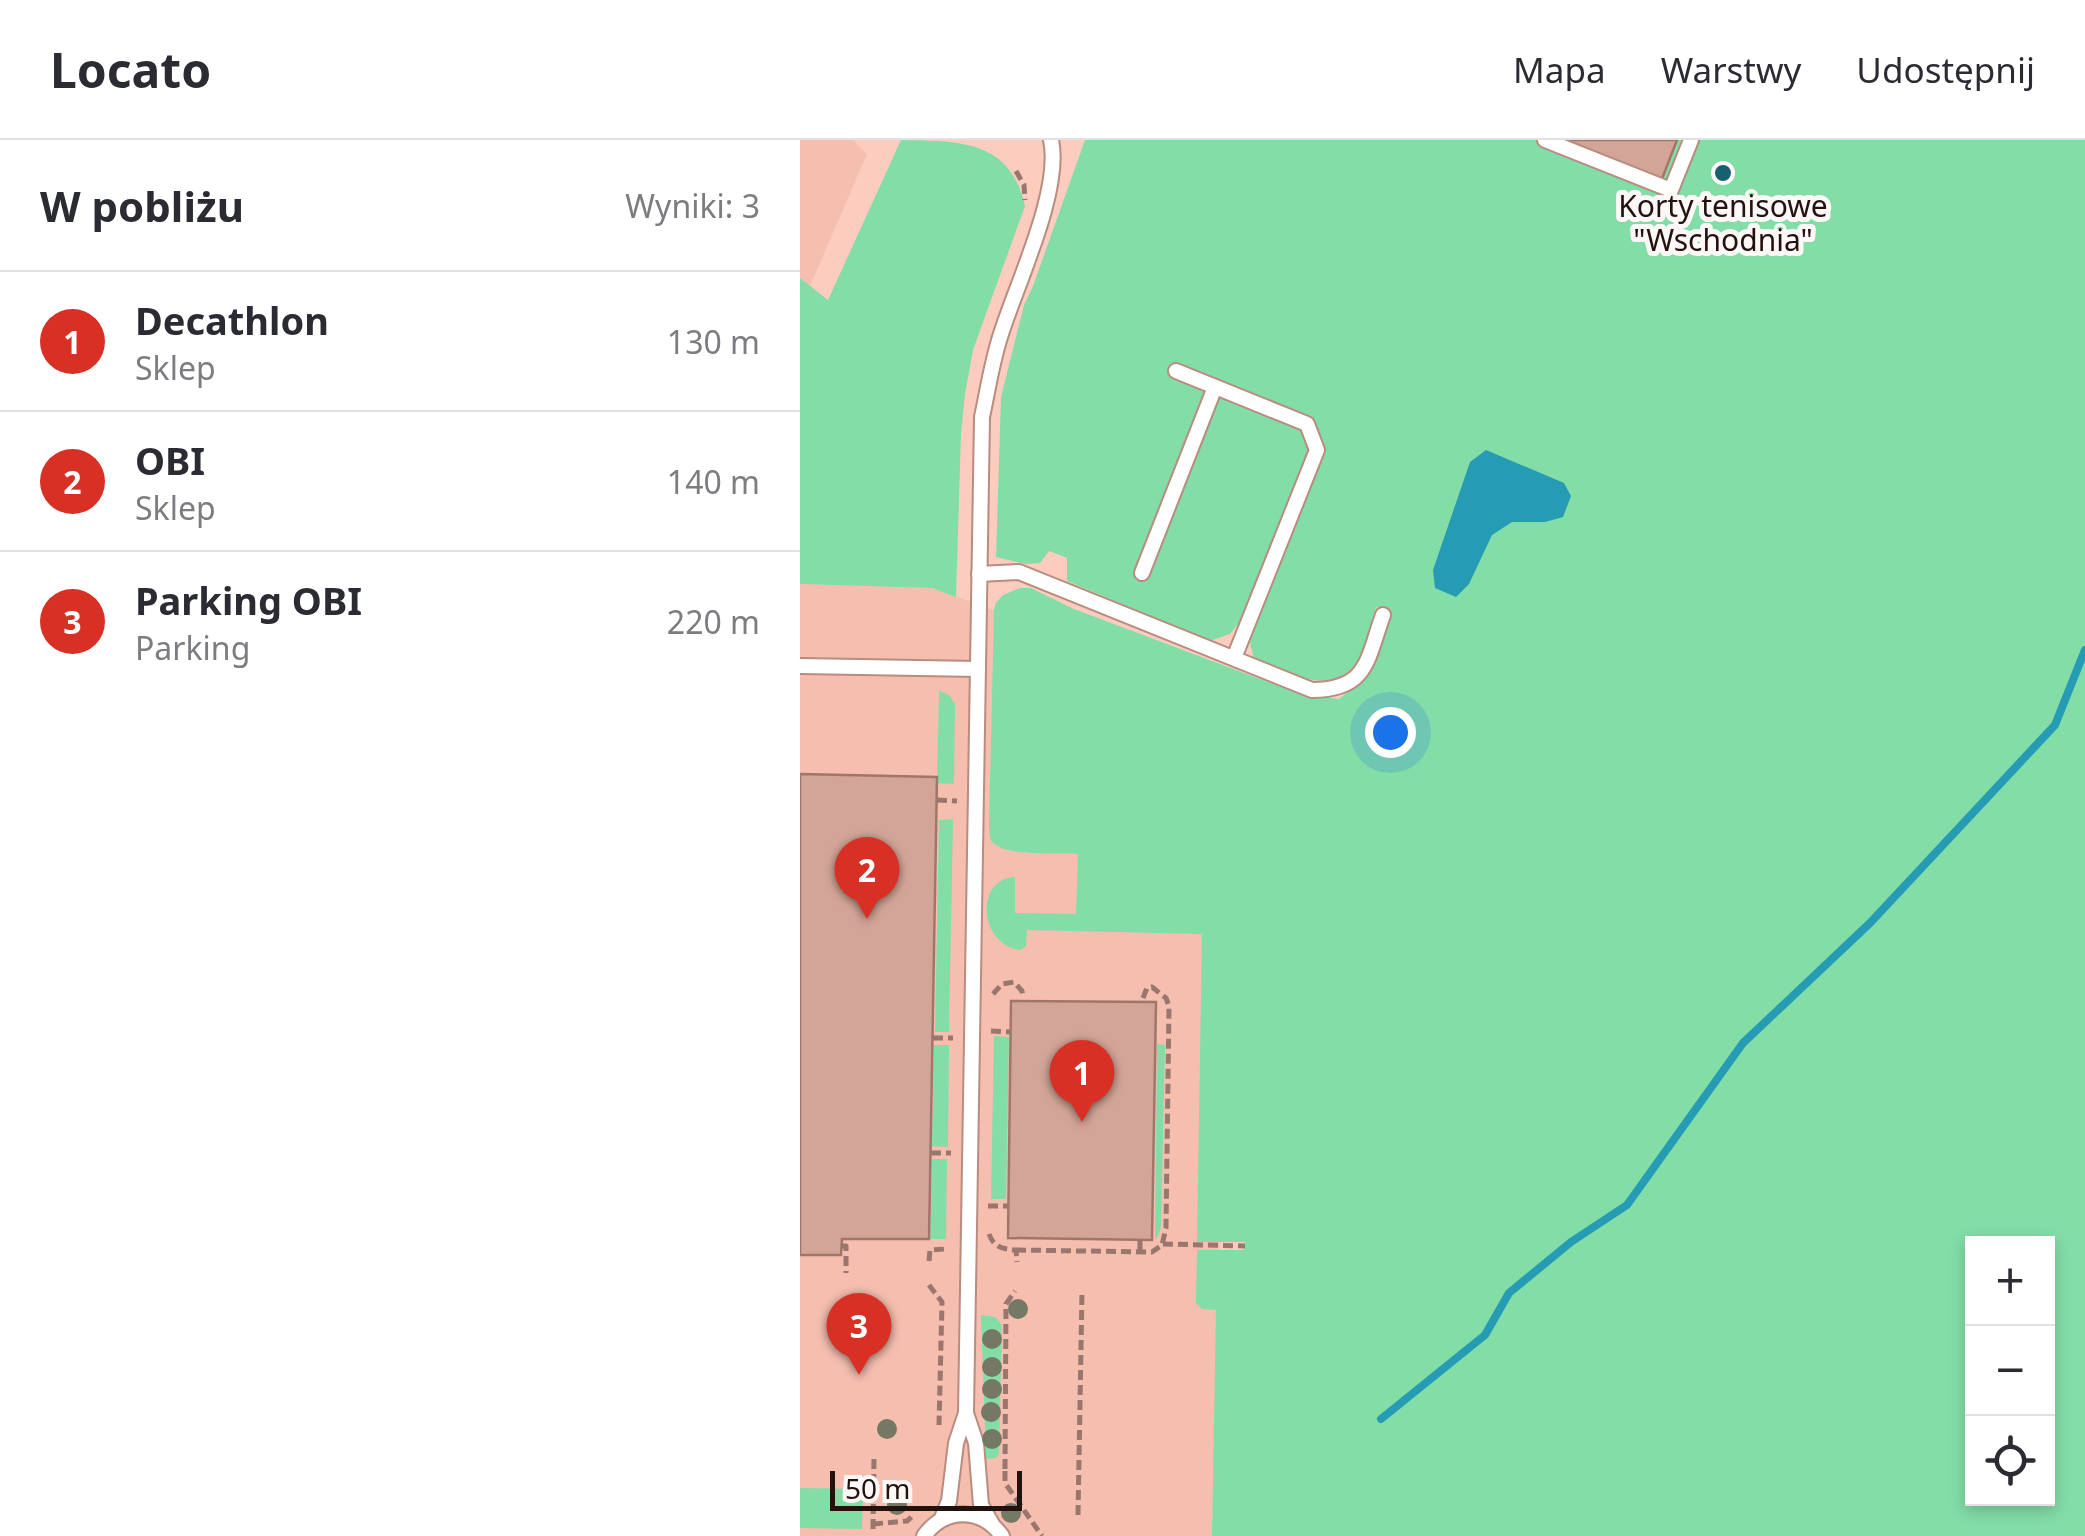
<!DOCTYPE html>
<html lang="pl">
<head>
<meta charset="utf-8">
<style>
  body { margin:0; font-family:"Noto Sans",sans-serif; background:#f2f2f3; color:#2b2b33 }
  .controls { position:absolute; right:30px; bottom:30px; display:grid; overflow:hidden; border-radius:0px; box-shadow:0 5px 15px #0003 }
  .controls button { width:90px; height:90px; display:grid; place-items:center; padding:0; border:0; border-bottom:2px solid #e1e1e2; background:#fff; color:#2b2b33; font:50px sans-serif }
  .scale { position:absolute; left:30px; bottom:25px; width:192px; box-sizing:border-box; padding-left:10px; border:5px solid #22120d; border-top:0; font-size:28px; line-height:35px; white-space:nowrap; color:#22120d; -webkit-text-stroke:8px #fdf8f7; paint-order:stroke }
  .you { position:absolute; left:590px; top:592px; width:35px; height:35px; margin:-25px; border:8px solid #fff; border-radius:50%; background:#1a73e8; box-shadow:0 0 0 15px #1a73e833 }
  .badge { display:grid; place-items:center; width:65px; height:65px; border-radius:50%; background:#d93025; color:#fff; font-size:32px; font-weight:700 }
  .pin { position:absolute; translate:-50% -82px; filter:drop-shadow(0 2px 5px #0008) }
  .pin::after { content:''; position:absolute; top:52px; width:35px; height:30px; background:inherit; clip-path:polygon(0 0,100% 0,50% 100%) }
  .list { margin:0; padding:0; list-style:none }
  h2 { display:flex; justify-content:space-between; align-items:center; height:130px; margin:0; padding:0 40px; font-size:42px }
  h2 small { font-size:32px; font-weight:400; color:#7c7c81 }
  .list li { display:grid; grid-template-columns:65px 1fr auto; gap:30px; align-items:center; box-sizing:border-box; height:140px; padding:0 40px; border-top:2px solid #e1e1e2 }
  .list b { display:block; font-size:38px; white-space:nowrap }
  .list p { margin:0; font-size:32px; white-space:nowrap; color:#7c7c81 }
  .list em { font-size:32px; font-style:normal; color:#7c7c81 }
  .icon { flex:none; width:55px; height:55px; fill:none; stroke:currentColor; stroke-width:2; stroke-linecap:round; stroke-linejoin:round }
  .map { position:relative; flex:none; width:1285px; height:1396px; overflow:hidden }
  header { display:flex; align-items:center; gap:60px; box-sizing:border-box; height:140px; padding:0 50px; background:#fff; border-bottom:2px solid #e1e1e2 }
  header strong { font-size:48px }
  nav { display:flex; gap:55px; margin-inline-start:auto; font-size:35px }
  main { display:flex }
  aside { flex:1; background:#fff }
  .map>svg:first-child { display:block }
</style>
</head>
<body>
<header>
<strong>Locato</strong>
<nav><a>Mapa</a><a>Warstwy</a><a>Udostępnij</a></nav>
</header>
<main>
<aside>
<h2>W pobliżu<small>Wyniki: 3</small></h2>
<ul class="list">
<li><span class="badge">1</span><div><b>Decathlon</b><p>Sklep</p></div><em>130 m</em></li>
<li><span class="badge">2</span><div><b>OBI</b><p>Sklep</p></div><em>140 m</em></li>
<li><span class="badge">3</span><div><b>Parking OBI</b><p>Parking</p></div><em>220 m</em></li>
</ul>
</aside>
<div class="map">
<svg width="1285" height="1396" viewBox="0 0 1285 1396">
  <rect width="100%" height="100%" fill="#fcccbf"/>
  <g fill="#f5beaf">
    <polygon points="0,0 53,0 67,14 10,146 0,138"/>
    <polygon points="0,444 132,448 194,470 189,693 208,711 278,714 277,774 428,777 412,1396 0,1396"/>
  </g>
  <g fill="#83dda7" fill-rule="evenodd">
    <path d="M101,0C161,1 210,0 225,66L173,210L165,254L161,294L156,457L132,448L0,444V138L28,160Z"/>
    <path d="M285,0H1285V1396H412L416,1170L402,1169L396,1163L397,1110H444L445,1102H397L402,794L227,790L226,806L220,810C178,804 175,739 215,737V773L276,774L278,714C258,712 201,718 191,700C189,695 189,688 189,683L194,470L196,463L203,455L220,448H231L274,469L497,553L539,559L567,536L591,475L576,467C572,480 565,511 558,521C533,557 485,535 454,519L450,503L455,483L443,478L430,494L410,501L267,441V418L249,411L240,423L225,424L196,417L201,257L224,165L233,146ZM1172,1104H1248V1358H1172Z"/>
    <polygon points="139,551 149,555 155,564 154,644 137,643"/>
    <polygon points="153,679 149,892 135,892 139,680"/>
    <polygon points="194,896 209,897 206,1059 191,1059"/>
    <polygon points="357,904 365,905 361,1087 358,1096 355,1099"/>
    <polygon points="134,905 149,905 148,1007 132,1006"/>
    <polygon points="132,1019 147,1019 146,1099 130,1099"/>
    <polygon points="181,1175 195,1177 202,1185 199,1313 196,1318 186,1319"/>
    <polygon points="0,1348 63,1349 62,1389 0,1388"/>
  </g>
  <polygon fill="#259bb4" points="686,310 764,343 771,356 763,377 745,382 712,382 692,395 669,444 656,457 635,448 633,430 670,322"/>
  <g fill="none" stroke-linecap="round" stroke-linejoin="round">
    <polyline stroke="#259bb4" stroke-width="8" points="581,1279 685,1195 709,1153 771,1102 827,1065 943,903 1070,783 1255,585 1285,510"/>
  </g>
  <g fill="#d3a598" stroke="#a1766a" stroke-width="2.5">
    <polygon points="762,0 877,0 862,39"/>
    <polygon points="0,634 137,637 129,1099 42,1099 41,1115 0,1115"/>
    <polygon points="211,861 356,862 352,1100 208,1098"/>
  </g>
  <g fill="none" stroke-linecap="round" stroke-linejoin="round">
    <g stroke="#b88c7f" stroke-width="18">
      <g id="lane">
        <polyline points="745,0 871,50 891,0"/>
        <polyline points="376,231 507,284 517,310 434,518"/>
        <polyline points="342,433 415,247"/>
        <path d="M179,434L219,432L512,550C568,550 567,519 583,475"/>
        <polyline points="0,526 178,529"/>
        <polyline points="166,1273 176,1303 181,1365 192,1384"/>
        <path d="M142,1378L149,1361L156,1303L166,1273L182,277C188,249 192,221 201,194C217,143 262,50 251,0"/>
        <path d="M124,1396C145,1367 181,1367 202,1396"/>
      </g>
    </g>
    <g stroke="#99776e" stroke-width="5" stroke-dasharray="10 5" stroke-linecap="butt">
      <polyline points="216,31 224,45 225,60"/>
      <polyline points="137,660 157,661"/>
      <polyline points="193,854 202,844 214,842 222,851 223,858"/>
      <polyline points="191,891 211,892"/>
      <polyline points="133,898 153,898"/>
      <polyline points="131,1013 151,1013"/>
      <polyline points="188,1066 209,1066"/>
      <path d="M189,1094C194,1108 203,1109 216,1110L217,1122"/>
      <polyline points="340,1100 340,1112"/>
      <polyline points="363,1104 445,1106"/>
      <polyline points="41,1106 46,1106 46,1133"/>
      <polyline points="216,1110 352,1112 362,1105 366,1088 369,866 366,858 352,847 347,848 343,858"/>
      <polyline points="129,1121 130,1110 146,1109 147,1107"/>
      <polyline points="129,1145 142,1162 139,1285"/>
      <polyline points="205,1329 206,1164 215,1151"/>
      <polyline points="205,1331 205,1343 242,1396"/>
      <polyline points="278,1375 282,1152"/>
      <polyline points="73,1384 107,1381 114,1375"/>
      <polyline points="73,1389 74,1319"/>
    </g>
    <use href="#lane" stroke="#fff" stroke-width="14"/>
  </g>
  <g fill="#747865">
    <circle cx="218" cy="1169" r="10"/>
    <circle cx="192" cy="1199" r="10"/>
    <circle cx="192" cy="1227" r="10"/>
    <circle cx="192" cy="1249" r="10"/>
    <circle cx="191" cy="1272" r="10"/>
    <circle cx="87" cy="1289" r="10"/>
    <circle cx="192" cy="1299" r="10"/>
    <circle cx="97" cy="1365" r="10"/>
    <circle cx="211" cy="1373" r="10"/>
  </g>
  <circle fill="#186070" stroke="#fdf8f7" stroke-width="4" cx="923" cy="33" r="10"/>
  <g text-anchor="middle" stroke-width="10" stroke-linejoin="round" paint-order="stroke">
    <g font-size="30" fill="#22120d" stroke="#fdf8f7">
      <text x="923" y="77">Korty tenisowe<tspan x="923" dy="34">"Wschodnia"</tspan></text>
    </g>
  </g>
</svg>
<div class="controls">
<button>+</button>
<button>−</button>
<button><svg class="icon" aria-label="locate" viewBox="0 0 24 24"><circle cx="12" cy="12" r="6"/><path d="M12 2v4M12 18v4M2 12h4M18 12h4"/></svg></button>
</div>
<div class="scale">50 m</div>
<div class="you"></div>
<div class="pin badge" style="left:282px;top:982px">1</div>
<div class="pin badge" style="left:67px;top:779px">2</div>
<div class="pin badge" style="left:59px;top:1235px">3</div>
</div>
</main>
</body>
</html>
